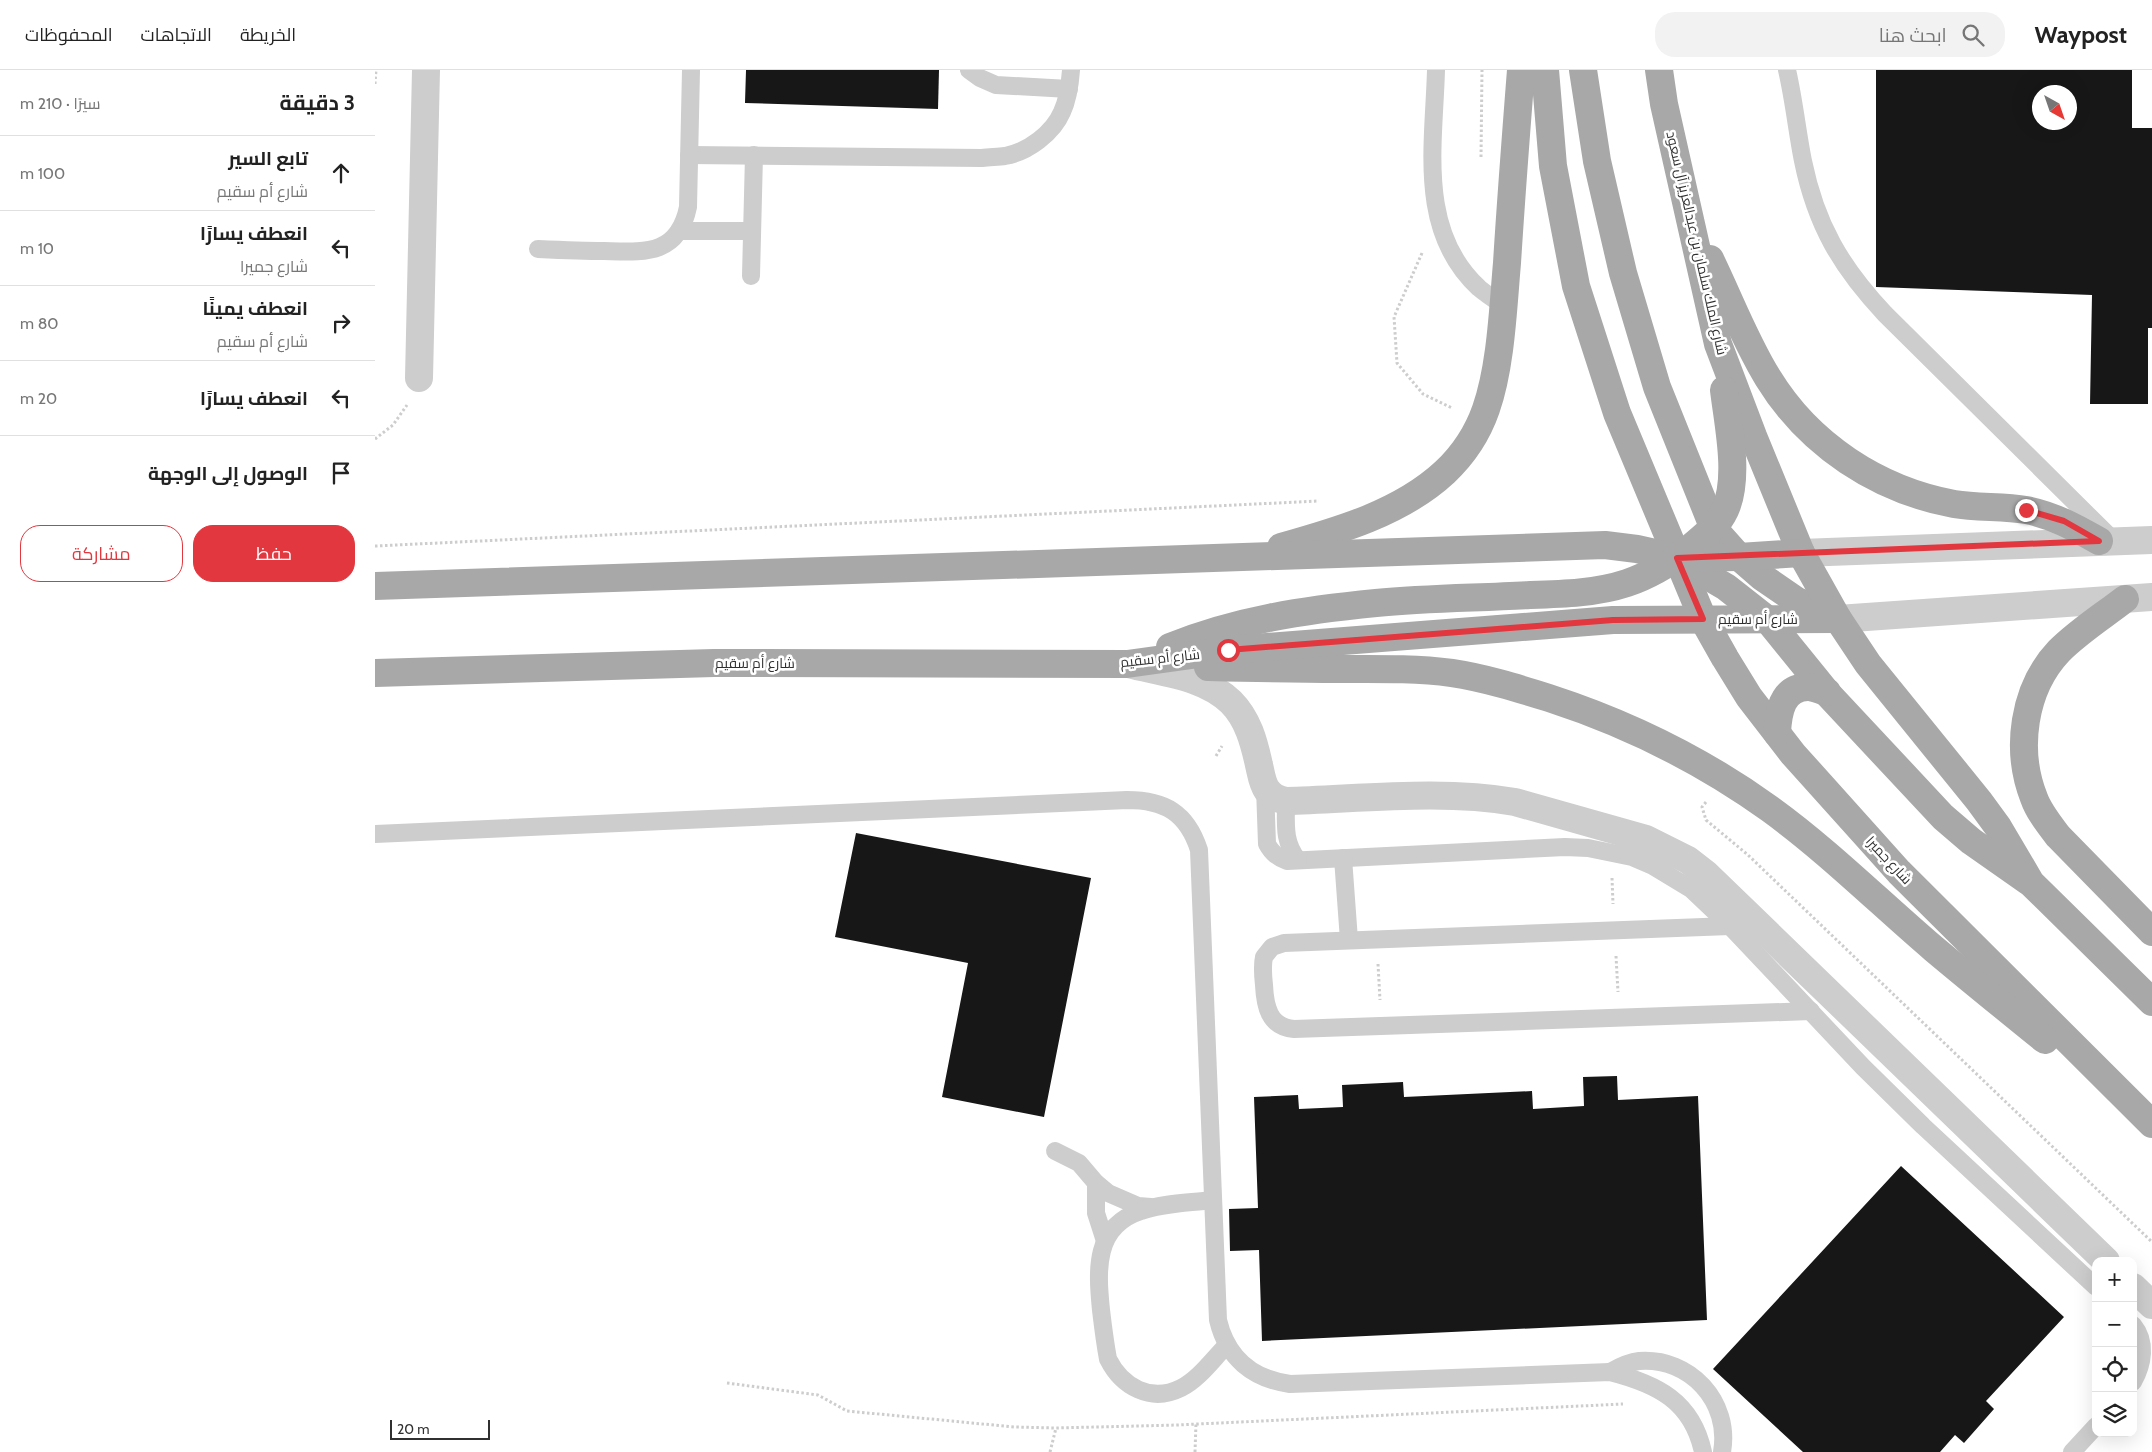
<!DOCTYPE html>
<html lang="ar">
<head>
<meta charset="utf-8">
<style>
  body { margin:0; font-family:Cabin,Cairo,sans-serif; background:#f2f2f2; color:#222; direction:rtl }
  .controls { position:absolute; right:15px; bottom:15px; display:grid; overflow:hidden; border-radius:10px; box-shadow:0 5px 20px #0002 }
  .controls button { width:45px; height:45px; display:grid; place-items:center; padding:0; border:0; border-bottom:1px solid #e0e0e0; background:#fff; color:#222; font:25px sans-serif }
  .compass { position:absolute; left:1657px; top:15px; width:45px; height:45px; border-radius:50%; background:#fff; box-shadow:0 5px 20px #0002; rotate:140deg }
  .scale { position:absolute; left:15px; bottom:12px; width:100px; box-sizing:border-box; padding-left:5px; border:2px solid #303030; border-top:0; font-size:14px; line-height:18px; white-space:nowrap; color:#303030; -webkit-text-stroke:4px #fff; paint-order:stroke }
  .stop { position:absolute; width:15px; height:15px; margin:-11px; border:4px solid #e2373f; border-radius:50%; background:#fff }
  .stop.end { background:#e2373f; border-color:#fff; box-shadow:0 1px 5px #0008 }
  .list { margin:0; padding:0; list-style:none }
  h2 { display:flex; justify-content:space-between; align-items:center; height:65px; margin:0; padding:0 20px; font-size:21px }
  h2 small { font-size:16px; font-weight:400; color:#767676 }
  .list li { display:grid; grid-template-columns:32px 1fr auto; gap:15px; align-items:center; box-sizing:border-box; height:75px; padding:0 20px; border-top:1px solid #e0e0e0 }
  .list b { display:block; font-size:19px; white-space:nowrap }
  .list p { margin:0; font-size:16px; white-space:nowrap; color:#767676 }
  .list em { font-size:16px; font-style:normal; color:#767676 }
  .actions { display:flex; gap:10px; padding:15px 20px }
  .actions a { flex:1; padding:11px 0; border:1px solid #e2373f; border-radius:20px; text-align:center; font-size:18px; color:#e2373f }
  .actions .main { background:#e2373f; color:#fff }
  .icon { flex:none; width:28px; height:28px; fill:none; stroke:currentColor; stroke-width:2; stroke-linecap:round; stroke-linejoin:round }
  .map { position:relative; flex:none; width:1777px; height:1382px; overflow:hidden; direction:ltr }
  header { display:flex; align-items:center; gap:30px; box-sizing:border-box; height:70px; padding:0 25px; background:#fff; border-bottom:1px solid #e0e0e0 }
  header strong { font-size:24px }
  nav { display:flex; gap:28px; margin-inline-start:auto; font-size:18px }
  .search { width:350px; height:45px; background:#f2f2f2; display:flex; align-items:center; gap:12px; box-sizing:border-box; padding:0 18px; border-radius:20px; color:#767676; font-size:19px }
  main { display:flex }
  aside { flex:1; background:#fff }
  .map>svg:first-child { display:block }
</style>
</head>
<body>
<header>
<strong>Waypost</strong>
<div class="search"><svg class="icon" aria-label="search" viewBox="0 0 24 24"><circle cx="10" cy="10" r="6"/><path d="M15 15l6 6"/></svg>ابحث هنا</div>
<nav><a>الخريطة</a><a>الاتجاهات</a><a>المحفوظات</a></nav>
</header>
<main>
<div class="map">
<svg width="1777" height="1382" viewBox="0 0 1777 1382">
  <rect width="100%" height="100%" fill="#fff"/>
  <g fill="#171717" fill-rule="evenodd">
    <polygon points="371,0 564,0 563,39 370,33"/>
    <path d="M1501,0H1757V58H1777V258H1773V334H1715L1717,225L1501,217ZM1664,22H1694V52H1664Z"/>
    <polygon points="481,763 716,808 669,1047 567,1027 593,893 460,867"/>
    <polygon points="1242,1006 1243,1030 1323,1026 1332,1250 887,1271 884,1180 855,1181 854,1139 883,1138 879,1027 923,1025 924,1039 968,1037 967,1015 1028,1012 1029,1027 1157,1021 1158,1039 1209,1036 1208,1007"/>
    <polygon points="1526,1096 1689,1247 1611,1331 1619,1339 1589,1373 1580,1365 1565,1382 1428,1382 1338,1299"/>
  </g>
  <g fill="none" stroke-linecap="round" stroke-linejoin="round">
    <g stroke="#cdcdcd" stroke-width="3" stroke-dasharray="2.5 2.5" stroke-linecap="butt">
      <polyline points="0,14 1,0"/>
      <polyline points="1106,87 1107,0"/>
      <polyline points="1047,183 1019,247 1022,293 1048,324 1077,338"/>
      <polyline points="0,369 18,355 32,335"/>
      <polyline points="0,476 944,431"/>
      <polyline points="841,686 847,676"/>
      <polyline points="1331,732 1327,737 1331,750 1373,785 1777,1172"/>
      <polyline points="1237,808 1238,834"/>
      <polyline points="1241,886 1243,922"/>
      <polyline points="1003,894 1005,930"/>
      <polyline points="352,1313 443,1325 472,1341 639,1357 681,1358 802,1355 1248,1334"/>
      <polyline points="675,1382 681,1358"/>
      <polyline points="820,1382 821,1353"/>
    </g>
    <g stroke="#cdcdcd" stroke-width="18">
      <polyline points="594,0 605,8 621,15 694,19"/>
      <path d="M1061,0C1059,75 1042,161 1104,218C1111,224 1120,230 1129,236"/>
      <path d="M1412,0C1419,30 1422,61 1428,91C1441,155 1466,197 1510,244L1739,471"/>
      <path d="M314,85L607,88C615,87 623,87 630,86C653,82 678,63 687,42C693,29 695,14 696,0"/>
      <polyline points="304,161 377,161"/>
      <path d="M163,179C185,180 207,181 229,181C269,182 303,186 313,137L316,0"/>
      <polyline points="376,206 379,85"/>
      <path d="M890,718L892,774C897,783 902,787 912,791L1190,777L1213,778L1257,787L1278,796L1316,819L1355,856L1488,997L1548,1056L1721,1217"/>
      <path d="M911,731C911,753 908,772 923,790"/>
      <path d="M0,764L752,730C790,730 812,743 824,780L843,1250C852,1288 878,1309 915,1314L1235,1302C1282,1314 1317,1331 1328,1382"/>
      <polyline points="968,788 974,870"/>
      <path d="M1355,856L909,873L897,877L889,887C887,896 888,906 889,915C890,936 894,957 919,959L1436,941"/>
      <polyline points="680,1081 704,1093 721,1113 733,1123 763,1136 776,1137"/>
      <polyline points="721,1113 721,1143 730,1171"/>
      <path d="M837,1130C814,1133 788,1133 766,1141C719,1156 722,1200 726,1240C728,1257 730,1273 733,1289C747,1317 776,1333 806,1318C824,1309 838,1289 851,1276"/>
      <path d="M1758,1255C1772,1272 1768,1294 1758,1312"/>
      <path d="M1235,1302C1244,1297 1254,1292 1264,1291C1315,1287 1356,1332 1347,1382"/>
      <polyline points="1697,1382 1721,1356"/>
    </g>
    <g stroke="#cdcdcd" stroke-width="28">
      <polyline points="44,308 51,0"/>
      <polyline points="1426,483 1777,470"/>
      <polyline points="1463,549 1777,527"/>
      <path d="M753,594C788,603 829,606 856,632C873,649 879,672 884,695C886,703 887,713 892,720C897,727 903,729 911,731C985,729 1067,719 1140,732L1271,769L1313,790L1331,804L1731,1191"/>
      <polyline points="1758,1217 1777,1235"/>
    </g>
    <g stroke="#a8a8a8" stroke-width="28">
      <polyline points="1170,0 1178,96 1201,216 1242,343 1328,549 1350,588 1374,627 1418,684 1524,802 1777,1054"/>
      <polyline points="1208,0 1222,91 1248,203 1282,317 1339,459 1364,487 1387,507 1422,531 1456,545"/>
      <polyline points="1284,0 1289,34 1343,274 1378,366 1426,483 1463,549 1493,594 1604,731 1623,757 1656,813 1777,932"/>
      <path d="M1335,189C1354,228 1370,271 1393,308C1434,375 1503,420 1579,434C1603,438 1628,436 1651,440C1678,445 1701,458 1724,471"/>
      <path d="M906,477C963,461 1026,443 1070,402C1088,385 1103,362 1111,339C1126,296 1128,238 1132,193C1136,128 1141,64 1146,0"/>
      <polyline points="1303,489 1351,517 1393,550 1453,624 1568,747 1596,771 1653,811"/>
      <polyline points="0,516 1230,475 1262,479 1302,488 1364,487 1426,483"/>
      <path d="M1750,529C1728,546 1704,561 1684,581C1648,619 1640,680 1659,728C1664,742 1674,754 1683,766L1777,862"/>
      <path d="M795,577C862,550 929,540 1001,533C1052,528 1104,528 1155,525C1188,524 1222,523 1252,513C1276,505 1295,493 1315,478C1329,466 1342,457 1350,440C1365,408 1353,354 1349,320"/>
      <path d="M833,597C876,598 919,599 962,599C1000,599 1039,598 1077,603C1110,608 1142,618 1174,628C1254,654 1327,690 1395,739C1453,781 1505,833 1559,879C1596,910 1633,940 1670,970"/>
      <polyline points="0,603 339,593 752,594 853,580 1238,550 1463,549"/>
      <path d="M1402,663C1403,643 1407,617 1433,617C1439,617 1446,621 1452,622"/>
    </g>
  </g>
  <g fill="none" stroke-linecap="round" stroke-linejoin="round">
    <polyline stroke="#e2373f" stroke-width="6" points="853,580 1238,550 1328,549 1302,488 1724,471 1689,451 1651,440"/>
  </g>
  <g text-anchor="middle" stroke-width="5" stroke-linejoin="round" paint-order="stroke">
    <g font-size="14" fill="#303030" stroke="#fff">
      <text transform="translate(1322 173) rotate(77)" y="5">شارع الملك سلمان بن عبدالعزيز آل سعود</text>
      <text x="1383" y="554">شارع أم سقيم</text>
      <text transform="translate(785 588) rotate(-6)" y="5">شارع أم سقيم</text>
      <text x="380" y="598">شارع أم سقيم</text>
      <text transform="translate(1514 790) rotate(47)" y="5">شارع جميرا</text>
    </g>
  </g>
</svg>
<div class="controls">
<button>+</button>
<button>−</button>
<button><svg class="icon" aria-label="locate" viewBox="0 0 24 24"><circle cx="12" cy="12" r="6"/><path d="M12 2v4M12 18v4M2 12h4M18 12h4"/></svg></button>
<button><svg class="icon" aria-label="layers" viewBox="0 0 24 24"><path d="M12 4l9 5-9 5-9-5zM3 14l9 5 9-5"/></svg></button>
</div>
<svg class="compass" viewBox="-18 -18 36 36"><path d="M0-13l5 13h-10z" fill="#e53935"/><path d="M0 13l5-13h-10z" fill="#767676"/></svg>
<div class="scale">20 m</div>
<div class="stop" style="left:853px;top:580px"></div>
<div class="stop end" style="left:1651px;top:440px"></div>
</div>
<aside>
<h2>3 دقيقة<small>سيرًا · 210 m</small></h2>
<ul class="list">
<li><svg class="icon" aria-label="ahead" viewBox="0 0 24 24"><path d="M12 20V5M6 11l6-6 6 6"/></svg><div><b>تابع السير</b><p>شارع أم سقيم</p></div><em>100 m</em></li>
<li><svg class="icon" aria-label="left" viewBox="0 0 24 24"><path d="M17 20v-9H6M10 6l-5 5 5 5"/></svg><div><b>انعطف يسارًا</b><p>شارع جميرا</p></div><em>10 m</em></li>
<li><svg class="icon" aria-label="right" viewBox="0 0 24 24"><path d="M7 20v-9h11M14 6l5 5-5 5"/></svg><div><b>انعطف يمينًا</b><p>شارع أم سقيم</p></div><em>80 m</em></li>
<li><svg class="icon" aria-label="left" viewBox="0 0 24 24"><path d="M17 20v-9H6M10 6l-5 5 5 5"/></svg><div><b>انعطف يسارًا</b></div><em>20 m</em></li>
<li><svg class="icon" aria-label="arrive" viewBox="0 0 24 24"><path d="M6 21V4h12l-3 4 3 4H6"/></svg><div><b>الوصول إلى الوجهة</b></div></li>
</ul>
<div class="actions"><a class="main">حفظ</a><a>مشاركة</a></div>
</aside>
</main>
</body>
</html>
